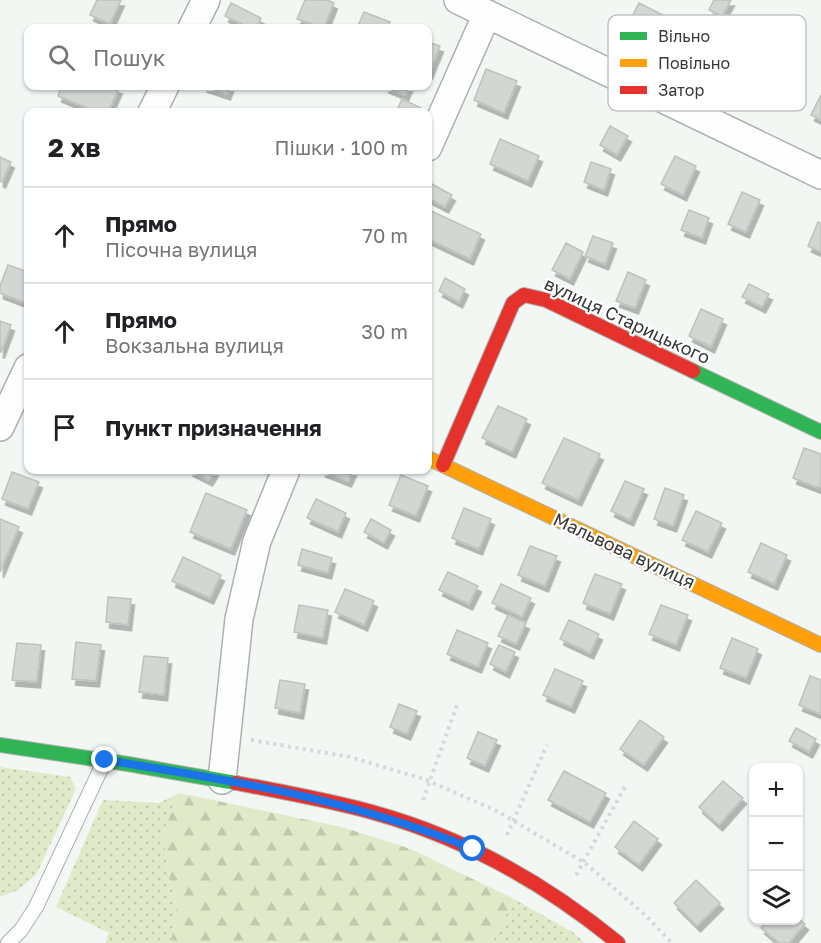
<!DOCTYPE html>
<html lang="uk">
<head>
<meta charset="utf-8">
<style>
  body { margin:0; font-family:"Golos Text",sans-serif; background:#f2f2f2; color:#202124 }
  .controls { position:absolute; right:18px; bottom:18px; display:grid; overflow:hidden; border-radius:12px; box-shadow:0 2px 4px #0004 }
  .controls button { width:54px; height:54px; display:grid; place-items:center; padding:0; border:0; border-bottom:2px solid #e0e0e0; background:#fff; color:#202124; font:30px sans-serif }
  .stop { position:absolute; width:18px; height:18px; margin:-14px; border:4px solid #1a73e8; border-radius:50%; background:#fff }
  .stop.end { background:#1a73e8; border-color:#fff; box-shadow:0 2px 6px #0008 }
  .list { margin:0; padding:0; list-style:none }
  h2 { display:flex; justify-content:space-between; align-items:center; height:78px; margin:0; padding:0 24px; font-size:26px }
  h2 small { font-size:20px; font-weight:400; color:#757577 }
  .list li { display:grid; grid-template-columns:39px 1fr auto; gap:18px; align-items:center; box-sizing:border-box; height:96px; padding:0 24px; border-top:2px solid #e0e0e0 }
  .list b { display:block; font-size:22px; white-space:nowrap }
  .list p { margin:0; font-size:20px; white-space:nowrap; color:#757577 }
  .list em { font-size:20px; font-style:normal; color:#757577 }
  .icon { flex:none; width:33px; height:33px; fill:none; stroke:currentColor; stroke-width:2; stroke-linecap:round; stroke-linejoin:round }
  .map { position:relative; flex:none; width:821px; height:943px; overflow:hidden }
  .search { position:absolute; background:#fff; box-shadow:0 2px 4px #0004; left:24px; top:24px; width:408px; height:66px; display:flex; align-items:center; gap:15px; box-sizing:border-box; padding:0 21px; border-radius:12px; color:#757577; font-size:22px }
  .panel { position:absolute; background:#fff; box-shadow:0 2px 4px #0004; left:24px; top:108px; width:408px; height:366px; border-radius:12px }
  .map>svg:first-child { display:block }
</style>
</head>
<body>
<div class="map">
<svg width="821" height="943" viewBox="0 0 821 943">
  <defs>
    <pattern id="grass-dots" width="8" height="8" patternUnits="userSpaceOnUse" patternTransform="scale(1.5)"><rect width="8" height="8" fill="#e1e9c9"/><path d="M2 2h.1M6 6h.1" fill="none" stroke="#c2c9ad" stroke-width="1.8" stroke-linecap="round"/></pattern>
    <pattern id="forest-firs" width="22" height="20" patternUnits="userSpaceOnUse" patternTransform="scale(1.5)"><rect width="22" height="20" fill="#e1e9c9"/><path d="M5 1l3.5 6h-7zM16 11l3.5 6h-7z" fill="#c2c9ad"/></pattern>
    <filter id="shadow"><feDropShadow dx="3.5" dy="6" stdDeviation="0" flood-color="#0004"/></filter>
  </defs>
  <rect width="100%" height="100%" fill="#f2f7f3"/>
  <g fill="url(#grass-dots)">
    <polygon points="0,767 70,777 76,789 36,875 18,890 0,897"/>
    <polygon points="179,793 164,831 167,870 177,906 171,943 105,943 109,933 56,907 103,800 159,803"/>
    <polygon points="514,899 574,933 585,943 491,943"/>
  </g>
  <polygon fill="url(#forest-firs)" points="179,793 342,827 411,849 514,899 491,943 171,943 177,906 167,870 164,831"/>
  <g fill="#d3d7d3" stroke="#bec2be" stroke-width="1.5" filter="url(#shadow)">
    <polygon points="97,0 121,0 110,24 90,15"/>
    <polygon points="305,0 327,0 334,3 324,28 297,19"/>
    <polygon points="714,0 731,0 722,16 709,10"/>
    <polygon points="231,3 261,18 256,28 250,28 225,16"/>
    <polygon points="639,3 669,18 656,43 626,28"/>
    <polygon points="364,12 390,22 388,28 357,28"/>
    <polygon points="428,42 440,46 429,73 428,73"/>
    <polygon points="486,69 517,81 504,113 474,100"/>
    <polygon points="62,86 112,86 119,88 108,112 97,112 58,96"/>
    <polygon points="203,86 230,86 227,94"/>
    <polygon points="386,86 409,86 405,95 385,87"/>
    <polygon points="821,95 821,120 811,115"/>
    <polygon points="402,99 421,108 419,112 396,112"/>
    <polygon points="610,126 628,136 617,155 600,145"/>
    <polygon points="500,139 539,156 528,181 490,164"/>
    <polygon points="675,156 696,166 683,195 661,184"/>
    <polygon points="0,157 11,162 2,182 0,181"/>
    <polygon points="591,162 611,169 604,190 584,182"/>
    <polygon points="432,184 452,195 445,207 428,198 428,193"/>
    <polygon points="742,192 760,200 746,232 728,224"/>
    <polygon points="429,210 481,234 470,259 428,239"/>
    <polygon points="689,210 709,218 702,238 681,230"/>
    <polygon points="818,222 821,223 821,252 808,246"/>
    <polygon points="593,236 613,243 605,264 585,256"/>
    <polygon points="566,243 583,252 570,279 552,270"/>
    <polygon points="8,265 28,272 28,291 24,302 0,293 0,286"/>
    <polygon points="628,272 646,280 635,308 616,301"/>
    <polygon points="445,278 465,289 459,302 439,291"/>
    <polygon points="749,284 769,294 762,307 742,297"/>
    <polygon points="701,309 723,319 711,347 689,336"/>
    <polygon points="0,321 11,325 1,352 0,352"/>
    <polygon points="498,406 527,419 512,452 482,438"/>
    <polygon points="564,438 600,454 578,500 542,483"/>
    <polygon points="804,448 821,454 821,483 819,488 793,478"/>
    <polygon points="189,470 215,470 209,480"/>
    <polygon points="322,470 353,470 348,481 322,471"/>
    <polygon points="12,472 39,482 28,509 2,499"/>
    <polygon points="401,475 428,486 416,516 389,505"/>
    <polygon points="625,481 644,489 630,520 611,511"/>
    <polygon points="665,488 684,495 673,526 654,519"/>
    <polygon points="206,493 247,510 231,549 190,532"/>
    <polygon points="316,499 346,513 338,532 307,518"/>
    <polygon points="464,508 491,519 479,549 452,538"/>
    <polygon points="696,511 722,523 708,552 682,540"/>
    <polygon points="0,519 19,527 0,572"/>
    <polygon points="371,519 391,530 384,543 364,532"/>
    <polygon points="761,543 787,555 774,584 748,572"/>
    <polygon points="530,546 557,556 545,586 518,575"/>
    <polygon points="302,549 332,558 328,573 298,565"/>
    <polygon points="183,557 221,575 210,598 172,581"/>
    <polygon points="448,572 478,586 469,604 439,590"/>
    <polygon points="595,574 622,584 610,614 583,603"/>
    <polygon points="501,584 531,598 522,617 492,603"/>
    <polygon points="345,589 374,601 364,625 335,612"/>
    <polygon points="108,597 131,599 128,625 106,622"/>
    <polygon points="299,605 328,610 323,638 294,632"/>
    <polygon points="661,605 688,615 676,645 649,634"/>
    <polygon points="508,615 526,623 516,644 498,636"/>
    <polygon points="569,620 599,634 590,653 560,639"/>
    <polygon points="457,630 488,643 478,667 447,654"/>
    <polygon points="732,638 758,649 746,678 720,668"/>
    <polygon points="76,642 101,645 96,681 72,679"/>
    <polygon points="17,643 41,645 37,682 12,680"/>
    <polygon points="499,645 515,652 506,672 490,664"/>
    <polygon points="144,656 168,658 164,695 139,692"/>
    <polygon points="555,669 583,681 571,707 543,695"/>
    <polygon points="810,676 821,680 821,714 799,705"/>
    <polygon points="280,680 305,684 300,713 275,708"/>
    <polygon points="399,704 417,711 407,734 390,727"/>
    <polygon points="640,720 664,737 644,765 620,749"/>
    <polygon points="796,728 816,739 809,752 789,741"/>
    <polygon points="478,732 497,740 485,766 467,758"/>
    <polygon points="564,771 606,793 590,822 548,800"/>
    <polygon points="723,781 743,798 719,825 699,807"/>
    <polygon points="634,821 658,839 639,865 615,847"/>
    <polygon points="696,880 720,903 697,926 674,903"/>
    <polygon points="798,918 805,924 789,943 779,943 761,928 768,920 798,920"/>
  </g>
  <g fill="none" stroke-linecap="round" stroke-linejoin="round">
    <g stroke="#adb1ae" stroke-width="16">
      <polyline id="lane" points="8,943 21,930 36,907 105,760"/>
    </g>
    <g stroke="#adb1ae" stroke-width="30">
      <g id="street">
        <polyline points="458,0 821,175"/>
        <polyline points="192,28 206,0"/>
        <polyline points="152,112 165,86"/>
        <polyline points="428,147 487,14"/>
        <polyline points="0,427 28,368"/>
        <polyline points="222,780 239,619 257,541 286,470"/>
      </g>
    </g>
    <g stroke="#adb1ae" stroke-width="16">
      <g id="fast">
        <polyline points="693,371 821,432"/>
        <polyline points="0,745 128,764 236,783"/>
      </g>
    </g>
    <g stroke="#adb1ae" stroke-width="16">
      <polyline id="slow" points="428,458 821,645"/>
    </g>
    <g stroke="#adb1ae" stroke-width="16">
      <g id="jam">
        <polyline points="443,465 513,303 524,295 546,300 693,371"/>
        <path d="M236,783C282,792 329,800 375,813C465,838 546,884 618,943"/>
      </g>
    </g>
    <g stroke="#d7d8d7" stroke-width="4" stroke-dasharray="3 4.5" stroke-linecap="butt">
      <polyline points="251,740 350,757 424,779 497,811 585,863 645,915 672,943"/>
      <polyline points="423,800 458,702"/>
      <polyline points="507,835 547,745"/>
      <polyline points="576,875 627,783"/>
    </g>
    <use href="#lane" stroke="#fdfefd" stroke-width="14"/>
    <use href="#street" stroke="#fdfefd" stroke-width="27"/>
    <use href="#fast" stroke="#30b455" stroke-width="14"/>
    <use href="#slow" stroke="#ff9f0a" stroke-width="14"/>
    <use href="#jam" stroke="#e5322d" stroke-width="14"/>
  </g>
  <g fill="none" stroke-linecap="round" stroke-linejoin="round">
    <path stroke="#1a73e8" stroke-width="8" d="M105,760C231,780 355,800 473,849"/>
  </g>
  <g text-anchor="middle" stroke-width="4.5" stroke-linejoin="round" paint-order="stroke">
    <g font-size="18" fill="#353936" stroke="#fff">
      <text transform="translate(627 321) rotate(25)" y="6">вулиця Старицького</text>
      <text transform="translate(624 551) rotate(25)" y="6">Мальвова вулиця</text>
    </g>
  </g>
  <rect x="608" y="15" width="198" height="96" rx="9" fill="#fff" stroke="#c2c4c3" stroke-width="1.5"/>
  <rect x="620" y="32" width="27" height="8" fill="#30b455"/>
  <rect x="620" y="59" width="27" height="8" fill="#ff9f0a"/>
  <rect x="620" y="86" width="27" height="8" fill="#e5322d"/>
  <g font-size="16" fill="#353936">
    <text x="658" y="42">Вільно</text>
    <text x="658" y="69">Повільно</text>
    <text x="658" y="96">Затор</text>
  </g>
</svg>
<div class="controls">
<button>+</button>
<button>−</button>
<button><svg class="icon" aria-label="layers" viewBox="0 0 24 24"><path d="M12 4l9 5-9 5-9-5zM3 14l9 5 9-5"/></svg></button>
</div>
<div class="stop" style="left:473px;top:849px"></div>
<div class="stop end" style="left:105px;top:760px"></div>
<div class="search"><svg class="icon" aria-label="search" viewBox="0 0 24 24"><circle cx="10" cy="10" r="6"/><path d="M15 15l6 6"/></svg>Пошук</div>
<section class="panel">
<h2>2 хв<small>Пішки · 100 m</small></h2>
<ul class="list">
<li><svg class="icon" aria-label="ahead" viewBox="0 0 24 24"><path d="M12 20V5M6 11l6-6 6 6"/></svg><div><b>Прямо</b><p>Пісочна вулиця</p></div><em>70 m</em></li>
<li><svg class="icon" aria-label="ahead" viewBox="0 0 24 24"><path d="M12 20V5M6 11l6-6 6 6"/></svg><div><b>Прямо</b><p>Вокзальна вулиця</p></div><em>30 m</em></li>
<li><svg class="icon" aria-label="arrive" viewBox="0 0 24 24"><path d="M6 21V4h12l-3 4 3 4H6"/></svg><div><b>Пункт призначення</b></div></li>
</ul>
</section>
</div>
</body>
</html>
